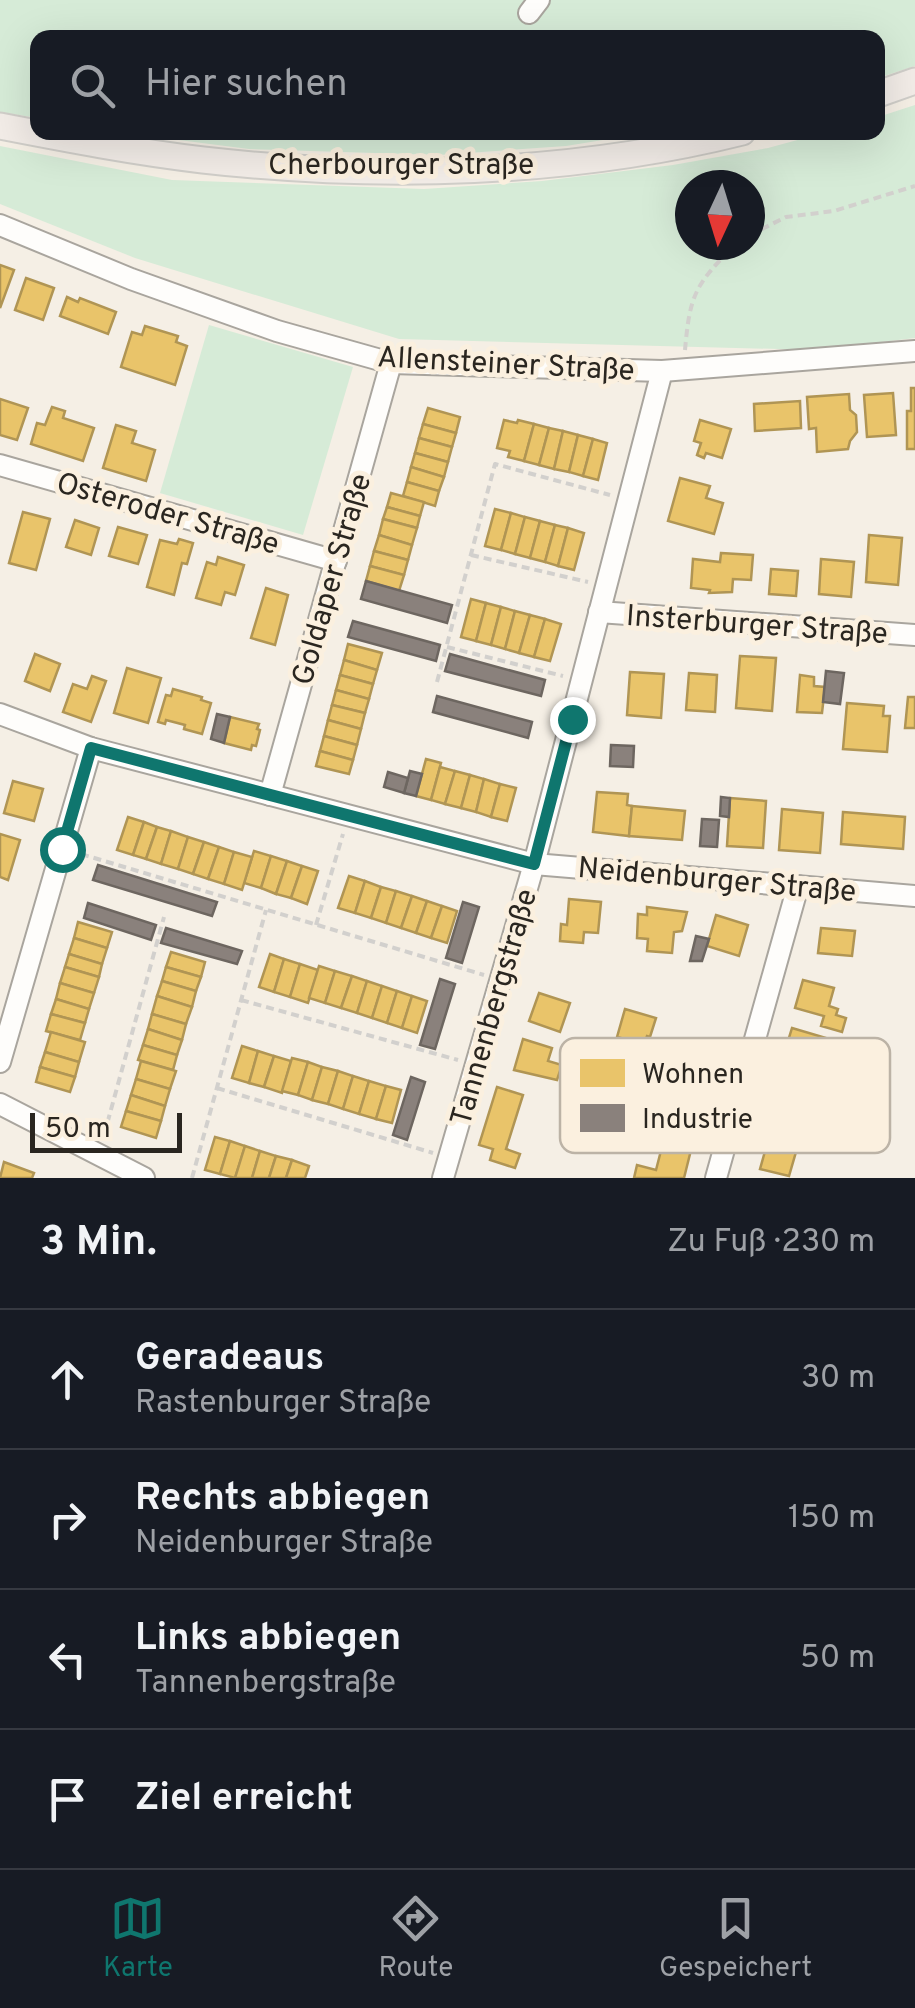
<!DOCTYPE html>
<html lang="de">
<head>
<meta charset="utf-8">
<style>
  body { margin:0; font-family:Overpass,sans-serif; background:#242831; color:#f1f3f6 }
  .compass { position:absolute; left:675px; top:170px; width:90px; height:90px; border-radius:50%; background:#171b24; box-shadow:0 10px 40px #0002; rotate:184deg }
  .scale { position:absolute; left:30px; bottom:25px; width:152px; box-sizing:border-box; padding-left:10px; border:5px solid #2a2620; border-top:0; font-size:28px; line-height:35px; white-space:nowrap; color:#2a2620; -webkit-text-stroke:8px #fbf0df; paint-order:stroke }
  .stop { position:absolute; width:30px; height:30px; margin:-22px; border:8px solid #0f766e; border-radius:50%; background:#fff }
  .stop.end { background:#0f766e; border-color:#fff; box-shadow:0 2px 10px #0008 }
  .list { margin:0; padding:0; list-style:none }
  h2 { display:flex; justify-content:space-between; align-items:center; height:130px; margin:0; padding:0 40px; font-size:42px }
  h2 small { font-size:32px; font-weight:400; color:#9ea1a6 }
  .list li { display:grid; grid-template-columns:65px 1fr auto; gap:30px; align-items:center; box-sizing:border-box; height:140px; padding:0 40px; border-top:2px solid #363941 }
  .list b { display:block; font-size:38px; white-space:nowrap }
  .list p { margin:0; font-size:32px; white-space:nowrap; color:#9ea1a6 }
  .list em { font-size:32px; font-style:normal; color:#9ea1a6 }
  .icon { flex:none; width:55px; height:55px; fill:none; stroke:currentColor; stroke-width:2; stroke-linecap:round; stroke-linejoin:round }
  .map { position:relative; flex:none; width:915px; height:1178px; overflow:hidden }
  .search { position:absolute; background:#171b24; box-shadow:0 10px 40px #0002; left:30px; right:30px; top:30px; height:110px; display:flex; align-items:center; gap:25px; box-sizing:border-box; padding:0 35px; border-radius:20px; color:#9ea1a6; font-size:38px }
  .sheet { height:690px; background:#171b24 }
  nav { display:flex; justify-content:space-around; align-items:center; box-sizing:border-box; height:140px; border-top:2px solid #363941; background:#171b24; font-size:28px; color:#9ea1a6 }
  nav a { display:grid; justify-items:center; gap:5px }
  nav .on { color:#0f766e }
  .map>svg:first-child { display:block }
</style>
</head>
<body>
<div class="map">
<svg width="915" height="1178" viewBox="0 0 915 1178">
  <rect width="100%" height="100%" fill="#f5efe5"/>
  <g fill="#d6ebd7" fill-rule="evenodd">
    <polygon points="0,0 915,0 915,66 878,78 878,38 38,38 37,118 0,112"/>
    <path d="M915,105V338L814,350L399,339L135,258L0,204V146L172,180L424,189L542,181L673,165L768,148L823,133L878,132V117ZM690,185H750V245H690Z"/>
    <polygon points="124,133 646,133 566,146 439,155 249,149"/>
    <polygon points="209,325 353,367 303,535 160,493"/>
  </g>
  <g fill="#e9c46a" stroke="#b09554" stroke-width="2.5">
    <polygon points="0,265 14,270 0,308"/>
    <polygon points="26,278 54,288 43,320 15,310"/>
    <polygon points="67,297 78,302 80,298 116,312 108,334 60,316"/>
    <polygon points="145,326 178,336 176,342 187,346 175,385 121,367 132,332 142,335"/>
    <polygon points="911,388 915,388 915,449 907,449 907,411 911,411"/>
    <polygon points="893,393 896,435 867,437 864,395"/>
    <polygon points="849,394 850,410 856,415 857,432 850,441 848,449 817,452 816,428 809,429 807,397"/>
    <polygon points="0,399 28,408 17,440 0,435"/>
    <polygon points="800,401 801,428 755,431 754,404"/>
    <polygon points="52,407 65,411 63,418 94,428 83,461 31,444 37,423 45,425"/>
    <polygon points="428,408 460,417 456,433 423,424"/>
    <polygon points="504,420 517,423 518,420 534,424 524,461 508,457 510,451 497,448"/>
    <polygon points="700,420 731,429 722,458 706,453 704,458 697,455 701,443 694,441"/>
    <polygon points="423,424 456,433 452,447 419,438"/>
    <polygon points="534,424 549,428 539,465 524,461"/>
    <polygon points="116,425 136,431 132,443 155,450 146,481 103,468"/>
    <polygon points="549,428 563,431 554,469 539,465"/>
    <polygon points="563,431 578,435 569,472 554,469"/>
    <polygon points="578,435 593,439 583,476 569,472"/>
    <polygon points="419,438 452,447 448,462 415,453"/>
    <polygon points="593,439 607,443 598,480 583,476"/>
    <polygon points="415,453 448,462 444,477 411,467"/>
    <polygon points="411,467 444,477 439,491 407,482"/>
    <polygon points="680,478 710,486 706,498 723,503 714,534 668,521"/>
    <polygon points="407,482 439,491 435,506 403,496"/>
    <polygon points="391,493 424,502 420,516 387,507"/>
    <polygon points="387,507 420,516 417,528 383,519"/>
    <polygon points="495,509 511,513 501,550 485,546"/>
    <polygon points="23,512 50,519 36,570 9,563"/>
    <polygon points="511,513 525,517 515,554 501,550"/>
    <polygon points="525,517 540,521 530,558 515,554"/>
    <polygon points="383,519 417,528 412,545 379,535"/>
    <polygon points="75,520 99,528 91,555 66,547"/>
    <polygon points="540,521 555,525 545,562 530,558"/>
    <polygon points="555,525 568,528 558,566 545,562"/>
    <polygon points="118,527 147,535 138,564 109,556"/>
    <polygon points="568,528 584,533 574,570 558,566"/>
    <polygon points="379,535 412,545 408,560 374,551"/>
    <polygon points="869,535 902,538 898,585 866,582"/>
    <polygon points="179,539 193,543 187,564 182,563 174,595 147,587 160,540 177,544"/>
    <polygon points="374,551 408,560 404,575 370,566"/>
    <polygon points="721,553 753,555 751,580 733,579 732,592 709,593 710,590 691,588 693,559 720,562"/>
    <polygon points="218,557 244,565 235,595 225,592 221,605 196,598 207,562 216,565"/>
    <polygon points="821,559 854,562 851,597 819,594"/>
    <polygon points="370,566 404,575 399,591 366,581"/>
    <polygon points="771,569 798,571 796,596 769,594"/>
    <polygon points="266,588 288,595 275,645 251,638"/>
    <polygon points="471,599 486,603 476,641 461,637"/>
    <polygon points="486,603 501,607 491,645 476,641"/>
    <polygon points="501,607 515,611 505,649 491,645"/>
    <polygon points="515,611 530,615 519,653 505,649"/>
    <polygon points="530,615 545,619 534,657 519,653"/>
    <polygon points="545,619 561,624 550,661 534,657"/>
    <polygon points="348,644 382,653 377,670 344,660"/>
    <polygon points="35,654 60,664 50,691 25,681"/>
    <polygon points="740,656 776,658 772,711 736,708"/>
    <polygon points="344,660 377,670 373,684 340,675"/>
    <polygon points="127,668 161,678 148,723 114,713"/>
    <polygon points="630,672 664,674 661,718 627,715"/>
    <polygon points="689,673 717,675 715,712 686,710"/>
    <polygon points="340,675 373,684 369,699 336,690"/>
    <polygon points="800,675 814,677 814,686 825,687 822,713 797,712"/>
    <polygon points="92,676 106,681 91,722 63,712 73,684 87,689"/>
    <polygon points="173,689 202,697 201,700 211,703 202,734 184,729 185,725 166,720 165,724 158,722 166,695 171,696"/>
    <polygon points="336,690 369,699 365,713 332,705"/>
    <polygon points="908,697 915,697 915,728 905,728"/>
    <polygon points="847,703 884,706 883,716 890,716 887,752 843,749"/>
    <polygon points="332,705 365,713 361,729 328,720"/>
    <polygon points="230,717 259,724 257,729 260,730 256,746 252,745 251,750 224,743"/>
    <polygon points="328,720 361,729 357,745 324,736"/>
    <polygon points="324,736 357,745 353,760 320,751"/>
    <polygon points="320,751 353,760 349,774 316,766"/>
    <polygon points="426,759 441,763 431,800 416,796"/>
    <polygon points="440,767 455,771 445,804 431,800"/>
    <polygon points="455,771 470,775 461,808 445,804"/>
    <polygon points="470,775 484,779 476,812 461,808"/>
    <polygon points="484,779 500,784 491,817 476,812"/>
    <polygon points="13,781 43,789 34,821 4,813"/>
    <polygon points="500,784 516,788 507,821 491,817"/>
    <polygon points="597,792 628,794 627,805 632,806 629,836 593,832"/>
    <polygon points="730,798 766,801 763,848 727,846"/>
    <polygon points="632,806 685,811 682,840 629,836"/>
    <polygon points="782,809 823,813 820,853 779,850"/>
    <polygon points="843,812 905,817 903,849 841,844"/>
    <polygon points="128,817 144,822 133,855 117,850"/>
    <polygon points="144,822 157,827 146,859 133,855"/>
    <polygon points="157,827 171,831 161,864 146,859"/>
    <polygon points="171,831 188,837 178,869 161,864"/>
    <polygon points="0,834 20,840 8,880 0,877"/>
    <polygon points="188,837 204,842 193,874 178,869"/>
    <polygon points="204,842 219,847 208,879 193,874"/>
    <polygon points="219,847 234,852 224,884 208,879"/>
    <polygon points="254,851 271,856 261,888 244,883"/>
    <polygon points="234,852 252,857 242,890 224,884"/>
    <polygon points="271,856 287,861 276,894 261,888"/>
    <polygon points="287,861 302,866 291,898 276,894"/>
    <polygon points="302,866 318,871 307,904 291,898"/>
    <polygon points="349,876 365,881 355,913 338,908"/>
    <polygon points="365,881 381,887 371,918 355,913"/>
    <polygon points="381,887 396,891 386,923 371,918"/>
    <polygon points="396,891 412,896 401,928 386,923"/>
    <polygon points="412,896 427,901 416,933 401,928"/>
    <polygon points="569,899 601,902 598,933 584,932 583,943 560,941 561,924 567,925"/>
    <polygon points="427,901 442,906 431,938 416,933"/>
    <polygon points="442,906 457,911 447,943 431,938"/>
    <polygon points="647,907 687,912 682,931 674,932 672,953 647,951 648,939 637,938 638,914 647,915"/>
    <polygon points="716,915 748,925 739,956 707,946"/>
    <polygon points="78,922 112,932 107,948 74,938"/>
    <polygon points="821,928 855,931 852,956 818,953"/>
    <polygon points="74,938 107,948 102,964 69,954"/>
    <polygon points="171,952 205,962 201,977 166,967"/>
    <polygon points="69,954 102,964 99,977 65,967"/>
    <polygon points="270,954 284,959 274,992 259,987"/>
    <polygon points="284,959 300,964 290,997 274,992"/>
    <polygon points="300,964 318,970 308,1003 290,997"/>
    <polygon points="319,966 335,971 325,1003 309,998"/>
    <polygon points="65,967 99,977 94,993 60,983"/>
    <polygon points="166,967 201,977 196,991 162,981"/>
    <polygon points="335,971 352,976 341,1008 325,1003"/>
    <polygon points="352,976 367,981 357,1013 341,1008"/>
    <polygon points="803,980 834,988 829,1006 838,1009 836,1015 846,1018 842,1032 821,1026 824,1016 795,1008"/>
    <polygon points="162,981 196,991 192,1007 157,996"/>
    <polygon points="367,981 382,986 372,1018 357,1013"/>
    <polygon points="60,983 94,993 89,1009 56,999"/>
    <polygon points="382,986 397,991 387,1023 372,1018"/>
    <polygon points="397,991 412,996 402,1028 387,1023"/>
    <polygon points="539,993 570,1003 560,1032 529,1021"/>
    <polygon points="157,996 192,1007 186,1024 152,1014"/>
    <polygon points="412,996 427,1001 417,1033 402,1028"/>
    <polygon points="56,999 89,1009 85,1023 51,1014"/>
    <polygon points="625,1009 656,1018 650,1037 647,1036 644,1044 617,1037"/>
    <polygon points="51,1014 85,1023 80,1040 46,1031"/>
    <polygon points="152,1014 186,1024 182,1040 148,1029"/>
    <polygon points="792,1028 833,1040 829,1054 845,1059 838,1083 813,1076 810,1085 787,1078 793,1057 784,1054"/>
    <polygon points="148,1029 182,1040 177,1055 143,1045"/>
    <polygon points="51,1032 85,1042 79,1062 45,1052"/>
    <polygon points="523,1039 552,1048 548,1061 562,1065 557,1080 514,1070"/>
    <polygon points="143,1045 177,1055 173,1070 138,1060"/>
    <polygon points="242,1046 258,1051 249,1083 232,1078"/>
    <polygon points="258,1051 274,1056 264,1087 249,1083"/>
    <polygon points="45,1052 79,1062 75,1077 40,1067"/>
    <polygon points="274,1056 291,1061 282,1093 264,1087"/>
    <polygon points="292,1058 308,1062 298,1095 282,1091"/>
    <polygon points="141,1061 176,1071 170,1089 136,1079"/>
    <polygon points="308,1062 322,1067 312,1100 298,1095"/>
    <polygon points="40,1067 75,1077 70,1092 36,1082"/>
    <polygon points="322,1067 338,1071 328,1104 312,1100"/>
    <polygon points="338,1071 353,1076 343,1109 328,1104"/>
    <polygon points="353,1076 369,1081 359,1114 343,1109"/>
    <polygon points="136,1079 170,1089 165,1106 131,1095"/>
    <polygon points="369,1081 386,1086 376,1119 359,1114"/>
    <polygon points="386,1086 401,1090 392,1123 376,1119"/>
    <polygon points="497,1087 523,1095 506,1149 520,1154 515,1168 490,1160 493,1149 479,1145"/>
    <polygon points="131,1095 165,1106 161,1121 126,1111"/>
    <polygon points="126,1111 161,1121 156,1138 121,1127"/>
    <polygon points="215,1137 230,1141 220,1174 205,1170"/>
    <polygon points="769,1137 798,1145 789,1176 760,1169"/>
    <polygon points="664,1139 692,1146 684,1178 634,1178 637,1165 656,1170"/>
    <polygon points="230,1141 245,1146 235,1178 220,1174"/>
    <polygon points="245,1146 260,1151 252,1178 235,1178"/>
    <polygon points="260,1151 276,1156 269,1178 252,1178"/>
    <polygon points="276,1156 292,1160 286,1178 269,1178"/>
    <polygon points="292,1160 309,1166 305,1178 286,1178"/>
    <polygon points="4,1162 34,1173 32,1178 0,1178"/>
  </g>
  <g fill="#8a817c" stroke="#6d6660" stroke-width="2.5">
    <polygon points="366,581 452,605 447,623 361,599"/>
    <polygon points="353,621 440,645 436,661 348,637"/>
    <polygon points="450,654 545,680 541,696 445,671"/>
    <polygon points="826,671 844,673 840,704 823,702"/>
    <polygon points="437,696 532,722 528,738 433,712"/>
    <polygon points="217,714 230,717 224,743 211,739"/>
    <polygon points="611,745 634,746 633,767 610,766"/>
    <polygon points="410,771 422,774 416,796 404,793"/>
    <polygon points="388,772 408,778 404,793 384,787"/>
    <polygon points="721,797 730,798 729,817 720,816"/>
    <polygon points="702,819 719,820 717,847 700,846"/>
    <polygon points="98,865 217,902 212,916 93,880"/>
    <polygon points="463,902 479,907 462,963 446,958"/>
    <polygon points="88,903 156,925 151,940 84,918"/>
    <polygon points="166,928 242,951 237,964 161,943"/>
    <polygon points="696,936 709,939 702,961 690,961"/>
    <polygon points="440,979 455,984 435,1049 420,1045"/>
    <polygon points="411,1077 425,1082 407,1140 393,1135"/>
  </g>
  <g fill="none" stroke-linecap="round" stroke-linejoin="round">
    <g stroke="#a9a59e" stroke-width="24">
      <g id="minor">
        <polyline points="529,13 539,0"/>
        <polyline points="0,225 131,279 277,331 391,363 662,371 915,351"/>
        <polyline points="0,465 336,561"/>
        <polyline points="599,612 915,635"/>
        <polyline points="0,714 91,748 534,864 915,896"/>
        <polyline points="270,795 391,363"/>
        <polyline points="0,1062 91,748"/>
        <polyline points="0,1104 144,1178"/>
        <polyline points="443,1178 534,864 662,371"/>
        <polyline points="716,1178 798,886"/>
      </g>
    </g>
    <g stroke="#d0cec9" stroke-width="29">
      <g id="major">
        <polyline points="878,94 915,81"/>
        <path d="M0,126C67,139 135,152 203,160C379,180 570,175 742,132"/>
      </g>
    </g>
    <g stroke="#d2d0cd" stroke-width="4" stroke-dasharray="8 5" stroke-linecap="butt">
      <polyline points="750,235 786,217 834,211 915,186"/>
      <path d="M685,350C690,294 695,285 735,245"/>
      <polyline points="471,555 588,582"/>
      <polyline points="447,647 563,676"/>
      <polyline points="437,682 495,464 610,495"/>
      <polyline points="81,854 484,975"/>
      <polyline points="316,925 343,834"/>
      <polyline points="241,1000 458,1060"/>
      <polyline points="217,1088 433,1153"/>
      <polyline points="104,1135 164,917"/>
      <polyline points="192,1178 266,910"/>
    </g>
    <use href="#minor" stroke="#fefdfb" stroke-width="20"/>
    <use href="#major" stroke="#f2ece7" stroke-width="25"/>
  </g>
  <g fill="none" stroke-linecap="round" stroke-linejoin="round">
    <polyline stroke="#0f766e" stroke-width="12" points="62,849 91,748 534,864 572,719"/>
  </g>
  <g text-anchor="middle" stroke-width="10" stroke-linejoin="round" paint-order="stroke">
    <g font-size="30" fill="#2a2620" stroke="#fbf0df">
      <text x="401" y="174">Cherbourger Straße</text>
      <text transform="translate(506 363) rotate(3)" y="10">Allensteiner Straße</text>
      <text transform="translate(168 513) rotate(16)" y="10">Osteroder Straße</text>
      <text transform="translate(331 579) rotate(-74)" y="10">Goldaper Straße</text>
      <text transform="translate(757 624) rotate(4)" y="10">Insterburger Straße</text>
      <text transform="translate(717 879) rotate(5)" y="10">Neidenburger Straße</text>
      <text transform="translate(493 1007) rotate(-74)" y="10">Tannenbergstraße</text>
    </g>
  </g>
  <rect x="560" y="1038" width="330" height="115" rx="15" fill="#fbf0df" stroke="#bcb3a6" stroke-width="2.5"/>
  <rect x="580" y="1059" width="45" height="28" fill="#e9c46a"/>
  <rect x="580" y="1104" width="45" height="28" fill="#8a817c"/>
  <g font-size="28" fill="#2a2620">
    <text x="642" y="1083">Wohnen</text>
    <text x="642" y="1128">Industrie</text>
  </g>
</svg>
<svg class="compass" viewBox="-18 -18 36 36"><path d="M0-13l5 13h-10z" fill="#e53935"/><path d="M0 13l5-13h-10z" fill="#9ea1a6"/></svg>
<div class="scale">50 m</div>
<div class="stop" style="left:62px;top:849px"></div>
<div class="stop end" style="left:572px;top:719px"></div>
<div class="search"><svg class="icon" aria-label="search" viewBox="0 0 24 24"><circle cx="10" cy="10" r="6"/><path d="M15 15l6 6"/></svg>Hier suchen</div>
</div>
<section class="sheet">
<h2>3 Min.<small>Zu Fuß · 230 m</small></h2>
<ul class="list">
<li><svg class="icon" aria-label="ahead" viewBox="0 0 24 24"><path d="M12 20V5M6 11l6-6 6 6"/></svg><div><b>Geradeaus</b><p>Rastenburger Straße</p></div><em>30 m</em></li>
<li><svg class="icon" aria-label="right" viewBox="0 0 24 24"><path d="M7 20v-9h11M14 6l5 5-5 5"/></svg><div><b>Rechts abbiegen</b><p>Neidenburger Straße</p></div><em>150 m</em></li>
<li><svg class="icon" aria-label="left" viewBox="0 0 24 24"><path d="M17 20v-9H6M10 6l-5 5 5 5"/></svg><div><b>Links abbiegen</b><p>Tannenbergstraße</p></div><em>50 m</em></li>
<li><svg class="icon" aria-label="arrive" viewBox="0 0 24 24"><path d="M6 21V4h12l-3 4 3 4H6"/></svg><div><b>Ziel erreicht</b></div></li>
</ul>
</section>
<nav>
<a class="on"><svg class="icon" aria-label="map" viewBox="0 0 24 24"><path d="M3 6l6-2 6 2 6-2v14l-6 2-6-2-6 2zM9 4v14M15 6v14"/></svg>Karte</a>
<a><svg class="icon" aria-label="directions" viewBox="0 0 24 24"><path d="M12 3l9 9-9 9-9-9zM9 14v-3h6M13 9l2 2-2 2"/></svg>Route</a>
<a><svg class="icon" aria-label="saved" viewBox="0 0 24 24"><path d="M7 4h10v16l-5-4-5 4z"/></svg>Gespeichert</a>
</nav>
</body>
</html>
